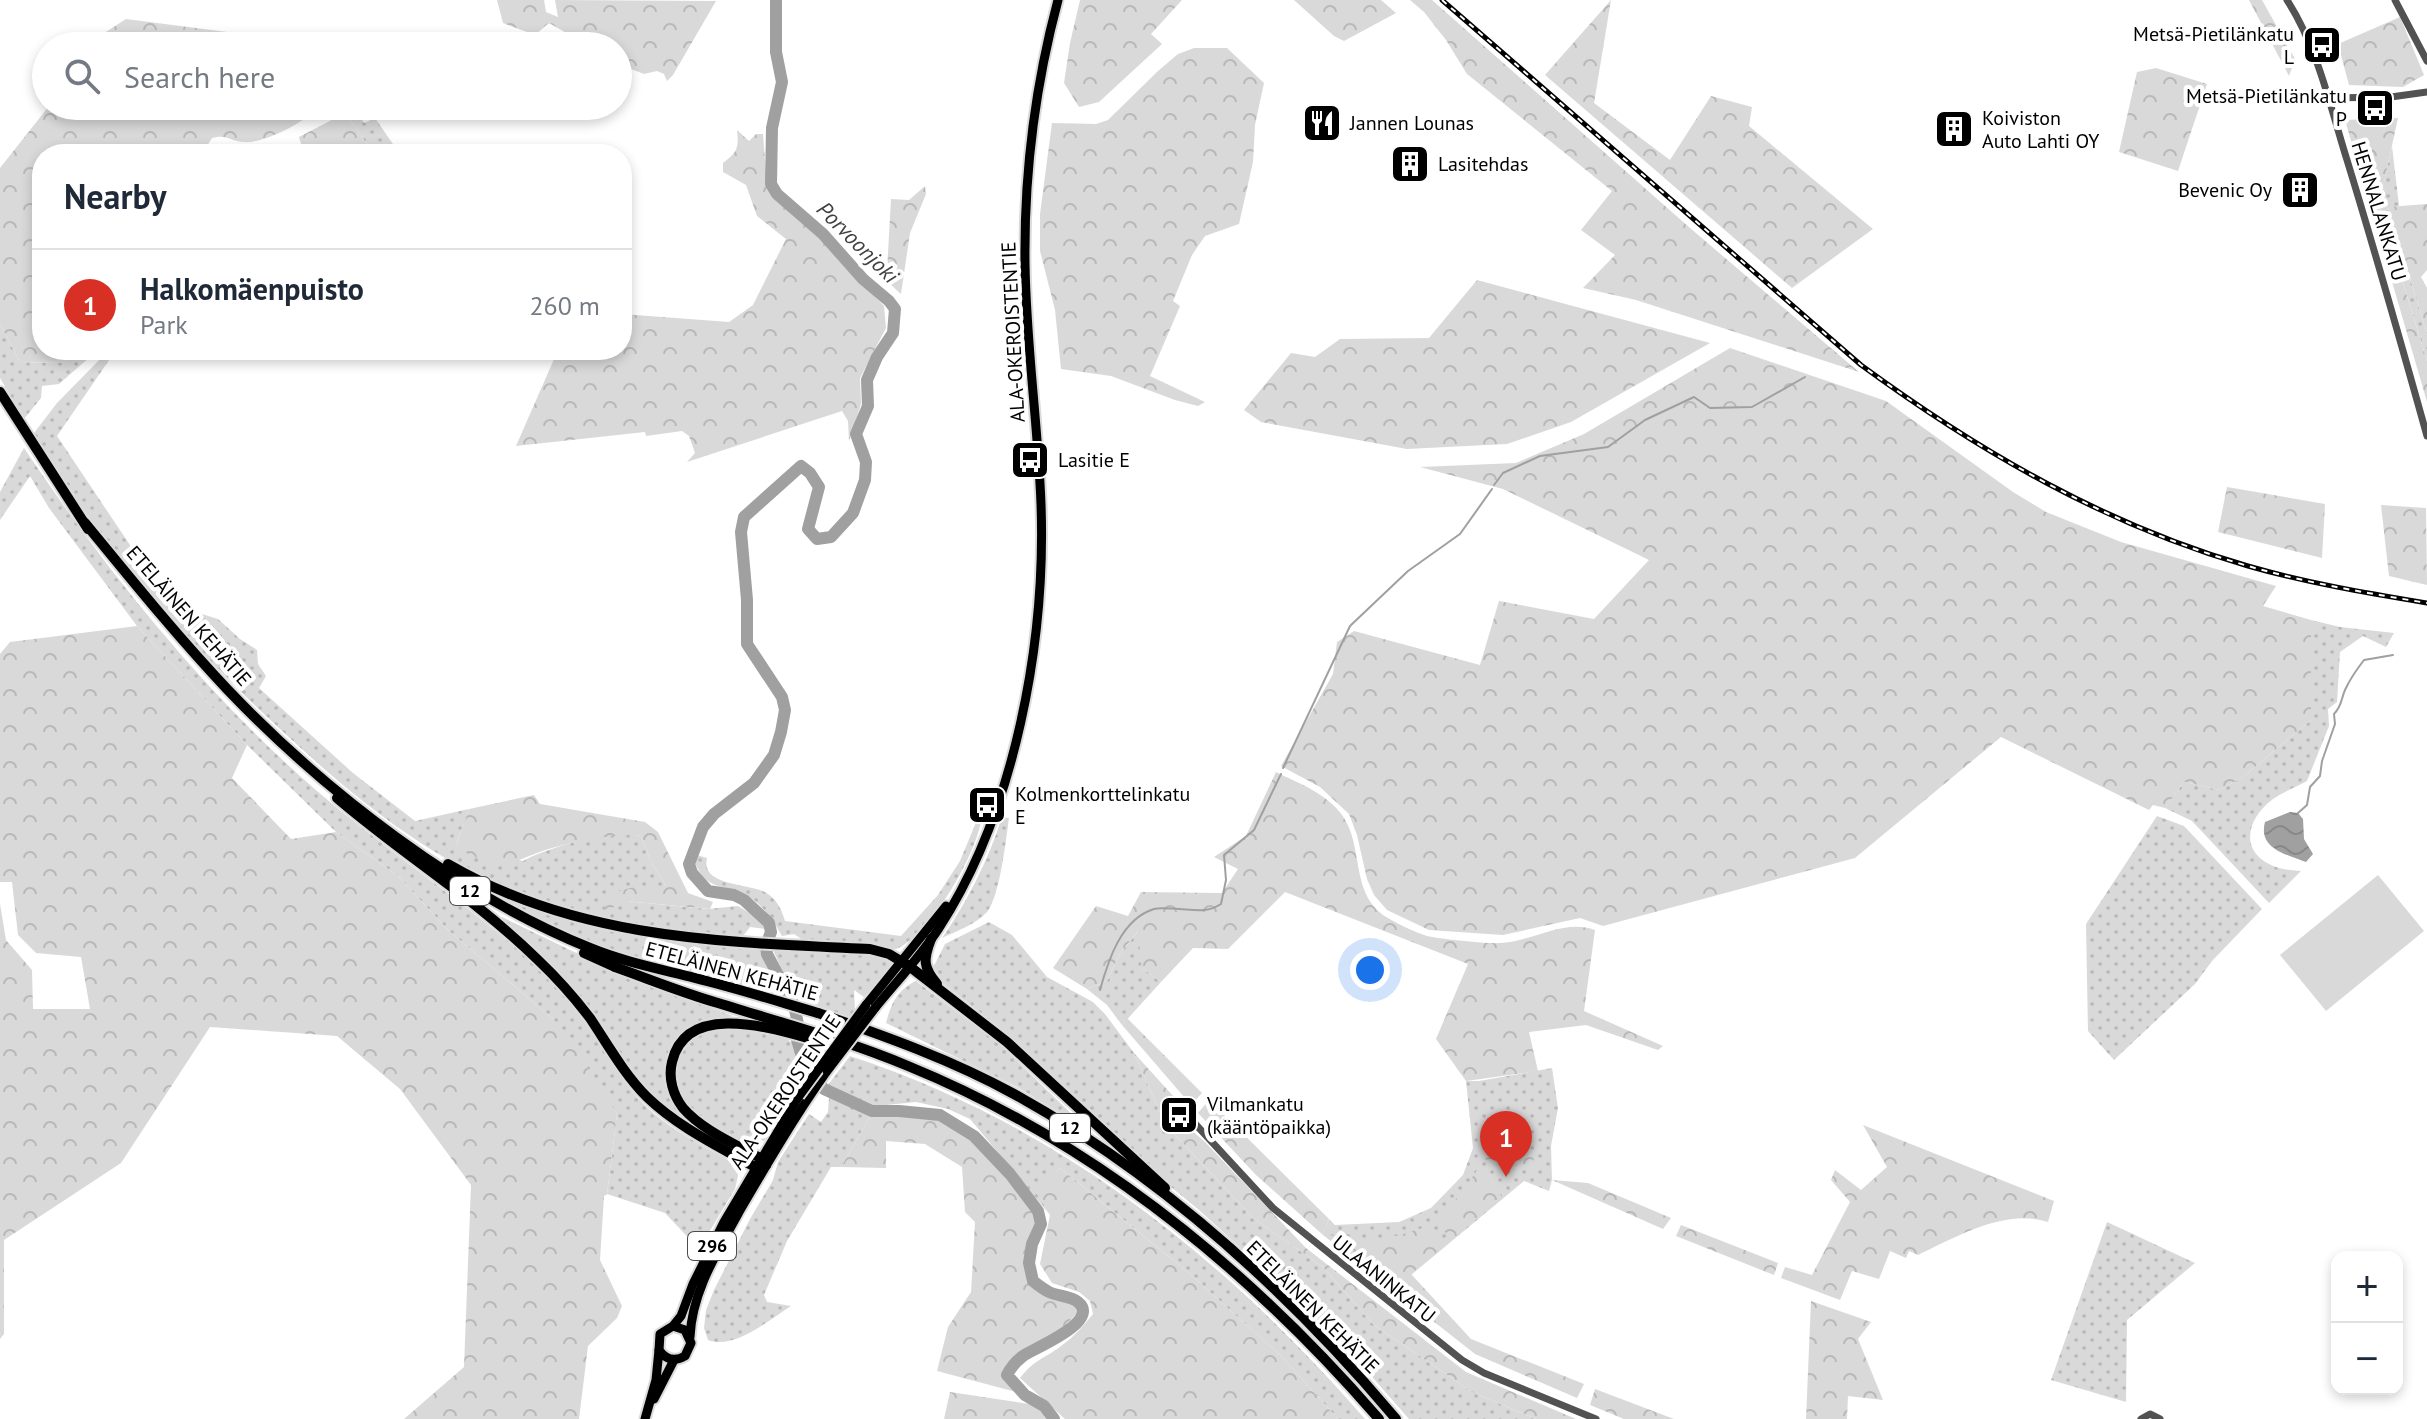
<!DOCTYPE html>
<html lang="en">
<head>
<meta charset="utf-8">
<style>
  body { margin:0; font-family:"PT Sans",sans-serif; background:#f2f2f3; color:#1f2937 }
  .controls { position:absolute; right:24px; bottom:24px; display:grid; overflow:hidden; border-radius:16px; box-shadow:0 4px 12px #0003 }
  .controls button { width:72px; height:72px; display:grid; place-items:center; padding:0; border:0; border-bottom:2px solid #e0e1e3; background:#fff; color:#1f2937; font:40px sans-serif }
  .you { position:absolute; left:1370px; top:970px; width:28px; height:28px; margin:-20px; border:6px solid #fff; border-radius:50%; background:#1a73e8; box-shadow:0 0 0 12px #1a73e833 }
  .badge { display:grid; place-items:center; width:52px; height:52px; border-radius:50%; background:#d93025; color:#fff; font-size:26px; font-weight:700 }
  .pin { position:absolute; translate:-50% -66px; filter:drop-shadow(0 2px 4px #0008) }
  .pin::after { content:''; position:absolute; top:42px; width:28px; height:24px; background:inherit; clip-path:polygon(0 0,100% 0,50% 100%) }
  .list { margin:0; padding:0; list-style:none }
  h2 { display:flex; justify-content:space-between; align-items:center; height:104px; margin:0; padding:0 32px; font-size:34px }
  h2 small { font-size:26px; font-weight:400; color:#747a83 }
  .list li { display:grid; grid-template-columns:52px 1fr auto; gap:24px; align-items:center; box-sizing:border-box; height:112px; padding:0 32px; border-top:2px solid #e0e1e3 }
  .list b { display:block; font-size:30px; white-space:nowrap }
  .list p { margin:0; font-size:26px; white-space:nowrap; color:#747a83 }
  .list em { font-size:26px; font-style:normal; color:#747a83 }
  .icon { flex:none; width:44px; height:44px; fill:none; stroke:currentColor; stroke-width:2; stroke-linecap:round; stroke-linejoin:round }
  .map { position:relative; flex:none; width:2427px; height:1419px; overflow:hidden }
  .search { position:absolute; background:#fff; box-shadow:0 4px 12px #0003; left:32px; top:32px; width:600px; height:88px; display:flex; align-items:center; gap:20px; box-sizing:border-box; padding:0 28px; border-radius:44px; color:#747a83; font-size:30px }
  .panel { position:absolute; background:#fff; box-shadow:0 4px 12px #0003; left:32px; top:144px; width:600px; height:216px; border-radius:32px }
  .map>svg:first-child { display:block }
</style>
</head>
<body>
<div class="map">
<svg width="2427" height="1419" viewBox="0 0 2427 1419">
  <defs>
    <pattern id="grass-dots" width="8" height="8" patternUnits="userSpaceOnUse" patternTransform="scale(2)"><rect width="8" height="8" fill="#d9d9d9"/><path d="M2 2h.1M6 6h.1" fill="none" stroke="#b8b8b8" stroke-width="1.8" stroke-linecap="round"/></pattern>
    <pattern id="forest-crowns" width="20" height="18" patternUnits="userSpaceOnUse" patternTransform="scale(2)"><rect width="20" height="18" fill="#d9d9d9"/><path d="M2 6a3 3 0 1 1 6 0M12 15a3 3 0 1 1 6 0" fill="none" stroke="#b8b8b8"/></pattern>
    <pattern id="water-waves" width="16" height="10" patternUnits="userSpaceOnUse" patternTransform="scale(2)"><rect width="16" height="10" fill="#a0a0a0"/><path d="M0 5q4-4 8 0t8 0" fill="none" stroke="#888"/></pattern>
  </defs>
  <rect width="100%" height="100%" fill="#fff"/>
  <g fill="url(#grass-dots)">
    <polygon points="354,106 364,123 375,118 395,147 392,154 374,154 345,113"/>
    <polygon points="2392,146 2399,206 2388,208 2427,333 2427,361 2379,204"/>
    <polygon points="0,324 20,362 63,363 78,350 98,350 59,384 42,386 41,398 24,419 0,378"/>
    <path d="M109,350H116L57,436L148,572L167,593L186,609L218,619L240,639L257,650L258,664L266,676L259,688L353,773L415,821L469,809L456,845L523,861C547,847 615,829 641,836L651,862L666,886L625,901L708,909L738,906L763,921L766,929L750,927L743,936C653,932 561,916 479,876C405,840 340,785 280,729C186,642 99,545 34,433L57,403Z"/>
    <path d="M24,448C107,572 204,693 317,791C390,854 472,906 543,972C583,1007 603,1057 637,1097C663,1127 703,1145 736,1165L739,1171L735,1189L699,1249L665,1213L607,1194L617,1114L553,1019L448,930L398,876L336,832L247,745L137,626L49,508L30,476L0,520V492Z"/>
    <path d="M2311,620L2340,627L2394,633L2386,647L2363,636L2340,652L2337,702L2328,709L2329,726L2307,781C2296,787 2283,792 2273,799C2246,819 2238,853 2276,867C2284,870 2293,870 2301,871L2269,903L2192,821L2165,808L2184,782L2220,790L2243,777L2311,720Z"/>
    <path d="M982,808C985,843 930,936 896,949L803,940L794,934L782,936C775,924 766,910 755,901C729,881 707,896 694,860L697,855L707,858C700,888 753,882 768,894C778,901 782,911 785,921L901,936L938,895L960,861Z"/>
    <polygon points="2157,816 2184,826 2262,909 2212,961 2195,984 2114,1060 2088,1031 2086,924"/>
    <path d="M1002,817L1009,818C1006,839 1000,896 987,912C976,924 957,931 942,938C968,900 988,861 1002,817Z"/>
    <path d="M496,892C586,932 663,942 761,950L780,989L770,993L613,953L576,938L493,893Z"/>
    <polygon points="502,917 620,974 733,1016 698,1024 686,1033 667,1076 669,1093 677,1107 735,1152 675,1116 649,1093 500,920"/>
    <polygon points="989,922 1012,935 1047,977 1093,1002 1105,1014 1134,1053 1165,1124 1253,1218 1323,1267 1373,1324 1472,1392 1536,1419 1409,1419 1359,1362 1307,1309 1199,1210 1120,1145 995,1024 940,981 929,969 935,964 945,944"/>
    <polygon points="1139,930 1142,968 1161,982 1122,1025 1107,1005 1087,989 1107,981 1119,955"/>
    <path d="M773,950C804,951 866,946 891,963V967L864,997L854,990L855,1010L850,1017L795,998Z"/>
    <path d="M916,981L1003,1047L1087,1129L1017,1087L886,1023C891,1004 897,990 916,981Z"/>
    <path d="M727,1027L786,1038L792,1043L805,1073L784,1085L777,1093L788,1102L765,1140L758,1145C745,1146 734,1138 723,1132C707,1122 690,1113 680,1096C660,1060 692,1028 727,1027Z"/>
    <path d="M850,1056C1057,1124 1223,1256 1365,1419H1338L1281,1356L1189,1273L1060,1168L1036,1190L1050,1215L970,1119L948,1109L916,1102L876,1106L828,1085Z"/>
    <polygon points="1552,1068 1558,1108 1551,1146 1552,1180 1549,1191 1524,1181 1393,1290 1323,1235 1329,1219 1335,1225 1399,1222 1431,1208 1463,1175 1473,1148 1466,1081 1479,1081"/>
    <path d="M829,1097L871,1115L841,1167H831L787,1241L764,1295L767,1302L791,1306C769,1320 734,1350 708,1340L704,1328L706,1310L714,1290L750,1219L773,1180L778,1162L809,1114L821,1122L828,1112Z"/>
    <polygon points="2107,1222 2195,1263 2127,1320 2126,1402 2051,1380"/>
  </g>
  <g fill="url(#forest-crowns)">
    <polygon points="497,0 544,0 546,12 558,17 555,0 716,1 673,75 667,81 664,74 657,71 644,74 618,64 618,46 589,46 549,23 535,35 503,23"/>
    <polygon points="1080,0 1182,0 1151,34 1162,44 1099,102 1079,107 1064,83 1070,43"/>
    <polygon points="1294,0 1381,0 1396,13 1344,41 1334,36"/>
    <polygon points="1410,0 1432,0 1690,228 1859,372 1636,300 1583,288 1615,255 1581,230 1612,191 1467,74 1446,40 1424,12"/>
    <polygon points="1611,0 1594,103 1670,160 1711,96 1752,107 1749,126 1873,229 1792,288 1545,75"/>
    <polygon points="2249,0 2262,0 2295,59 2289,76"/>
    <polygon points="2400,17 2424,75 2403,87 2349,85 2338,44"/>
    <polygon points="126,19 235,33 236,46 84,46"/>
    <polygon points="1194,48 1227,48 1264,83 1255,125 1253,162 1239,224 1205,236 1192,255 1173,301 1180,306 1150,376 1205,402 1198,406 1175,400 1111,376 1061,369 1055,310 1040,251 1040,214 1052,123 1096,124 1108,120 1158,71 1178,54"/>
    <polygon points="2156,68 2207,84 2178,171 2119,152 2137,72"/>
    <path d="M49,106H319C306,122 264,144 243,142C229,141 228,134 212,138L202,154H42V350H78L63,363L20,362L0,324V168Z"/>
    <polygon points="345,113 374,154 304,154 299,137"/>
    <polygon points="2398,118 2379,205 2427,361 2427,402 2345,120"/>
    <path d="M737,130L749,141L756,134H763L767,187L773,198L820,238L884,306L886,328L860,378L861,404L849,441L848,421L842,411L687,462L695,453L689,436L682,431L646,436L645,432L516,446L558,350H622V314L729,322L753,305L786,239L757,216L746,185L723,172V163C737,152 739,149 737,130Z"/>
    <polygon points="925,186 926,194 910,233 901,294 879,274 887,271 891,199 909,200"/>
    <polygon points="2427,204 2427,270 2421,277 2427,288 2427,333 2388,207"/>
    <polygon points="1477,280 1710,343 1571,422 1507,444 1407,449 1261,422 1244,410 1291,353 1315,357 1340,339 1429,338"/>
    <polygon points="1730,348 1886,401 2013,492 2046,512 2121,542 2276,586 2263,606 2311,620 2311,720 2243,777 2220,790 2184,782 2165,808 2153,805 2149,810 2001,737 1855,858 1603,926 1580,918 1503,935 1429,930 1387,910 1374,895 1367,879 1357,835 1349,814 1320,787 1281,766 1333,674 1337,642 1354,631 1480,665 1499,601 1594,619 1649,560 1503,489 1420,467 1516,463 1584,434"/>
    <polygon points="2227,487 2325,504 2322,558 2218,532"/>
    <polygon points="2381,505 2426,508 2427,585 2389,576"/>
    <polygon points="137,626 247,745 232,778 291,839 336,832 398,876 448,930 553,1019 574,1043 617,1114 607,1194 604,1196 600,1260 622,1306 617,1318 588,1346 579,1419 404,1419 464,1367 471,1185 400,1089 337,1036 210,1027 121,1163 4,1240 4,1334 0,1339 0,904 6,940 32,970 33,1009 90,1009 81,957 36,953 18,935 12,882 0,882 0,654 10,642"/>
    <path d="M1276,772C1300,784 1326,793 1342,815C1364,845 1350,891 1383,915C1394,922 1414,932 1427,936C1439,939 1488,944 1500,943C1532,942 1564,918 1595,930L1584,1011L1663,1046L1658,1050L1586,1025L1529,1032L1538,1071L1466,1081L1436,1039L1468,964L1285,892L1228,949L1193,948L1161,982L1142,968L1138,931L1119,955L1107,981L1087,989L1053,968L1096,906L1128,916L1141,892L1222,893L1238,869L1214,857L1246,836Z"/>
    <path d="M534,795L540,804L645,822L658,832L688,893L713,902L710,909L625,901L606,911L604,905L612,893L634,887L666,886L651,862L641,836C623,831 556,845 537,853C523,858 512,865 495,864C483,864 467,851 456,845L469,809Z"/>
    <polygon points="1127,1018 1202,1093 1191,1105 1122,1025"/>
    <polygon points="1134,1053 1175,1098 1174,1115 1205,1142 1306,1248 1466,1372 1576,1419 1536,1419 1472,1392 1373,1324 1323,1267 1253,1218 1165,1124"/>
    <polygon points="1209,1100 1329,1219 1323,1235 1256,1175 1198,1113"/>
    <path d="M871,1115C894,1115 918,1115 939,1120C962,1125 1028,1193 1034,1215C1038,1226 1030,1234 1028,1244C1025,1257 1027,1269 1029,1281L1046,1295L1076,1304L1077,1313C1069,1321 1062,1330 1054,1337C1032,1352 1017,1344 1002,1373L1020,1393L937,1371L948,1327L971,1292L975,1222L965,1212L962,1167L925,1144L886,1141V1168L841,1167Z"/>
    <path d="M1863,1125L2054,1201L2048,1222C2005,1208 1956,1237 1918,1255L1909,1251L1906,1258L1890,1251L1879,1279L1852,1271L1840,1300L1781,1278L1785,1267L1812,1275L1850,1202L1831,1180L1835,1170L1861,1190L1887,1167Z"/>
    <polygon points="1530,1145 1537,1172 1503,1161 1482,1159 1482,1156"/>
    <path d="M1060,1168L1189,1273L1281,1356L1338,1419H1065L1020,1378C1036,1358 1043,1360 1061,1346C1074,1337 1083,1326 1093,1314L1090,1301L1079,1292L1052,1283L1040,1264L1050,1215L1035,1190Z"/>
    <polygon points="1478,1169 1503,1198 1451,1240 1436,1220 1460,1195"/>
    <polygon points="1552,1180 1588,1183 1671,1218 1663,1229"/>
    <path d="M1430,1225L1445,1245L1411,1274L1471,1339L1584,1384L1577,1398L1475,1354L1329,1239V1235C1373,1243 1389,1240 1430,1225Z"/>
    <polygon points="1681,1225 1778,1263 1774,1275 1676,1236"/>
    <polygon points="1811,1301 1871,1322 1858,1339 1883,1400 1848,1396 1847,1419 1806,1419"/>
    <polygon points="1595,1389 1674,1419 1624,1419 1590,1405"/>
    <polygon points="950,1392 1036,1405 1046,1419 944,1419"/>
  </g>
  <g fill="#d9d9d9">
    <polygon points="2378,875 2424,931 2326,1011 2280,955"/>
    <polygon points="1529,1111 1531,1120 1523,1129 1520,1144 1493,1145 1493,1118"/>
  </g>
  <path fill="url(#water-waves)" d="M2290,812L2298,813L2303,819L2304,839L2313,854L2306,862C2285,854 2258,848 2265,822Z"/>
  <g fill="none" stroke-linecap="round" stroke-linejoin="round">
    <g stroke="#a0a0a0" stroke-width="2">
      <polyline points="1494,485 1503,473 1540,456 1608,447 1645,420 1694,397 1710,408 1752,407 1805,377"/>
      <polyline points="1283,768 1350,626 1408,571 1460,534 1492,489"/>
      <path d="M2298,813L2307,805L2310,787L2320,776L2322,761L2335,724L2334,714C2342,706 2341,699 2345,690C2350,679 2357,669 2364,660L2393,655"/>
      <path d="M1100,990C1108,961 1121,919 1154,909C1161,907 1172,909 1179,909C1195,910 1207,913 1221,904L1226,880L1224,855L1254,830L1281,774"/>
    </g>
    <path stroke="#a0a0a0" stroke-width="12" d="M776,0V52L782,82L772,128L771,184L777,194L823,234L863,279L889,301L895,309L893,333L877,357L867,380L868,406L856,434L866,462L865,480L853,513L831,537L817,539L808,529L819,487L810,473L801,466L744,517L741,532L747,600V644L782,697L785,710L781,732L774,755L754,783L714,814L703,827L689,864L692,873L708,891L734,895L744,900L769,923L771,932L766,945L767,954L794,1005L799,1029L797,1040L801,1053L811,1074L824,1089L872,1111H899L940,1115L974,1136L1010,1174L1038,1211L1041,1224L1032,1244L1029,1263L1033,1281C1038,1285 1043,1289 1049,1292C1057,1296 1071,1296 1078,1302C1102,1322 1032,1349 1023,1356C1015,1362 1011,1367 1007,1375L1025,1395L1044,1406L1054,1419"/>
    <g stroke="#dbdbdb" stroke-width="13">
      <g id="primary">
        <polyline points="866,1005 946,906"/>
        <path d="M875,1008C896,982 921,956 939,928C1015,811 1046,642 1041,504C1038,424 1026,344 1025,263C1024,174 1035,86 1058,0"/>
        <path d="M673,1326L685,1330L691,1343L685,1356C675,1362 666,1360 659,1350L660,1334L673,1326L681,1316L693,1284L724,1222L799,1096"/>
        <path d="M690,1337C692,1291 718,1251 739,1212C767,1164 795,1116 827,1071"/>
        <polyline points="654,1399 674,1360"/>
        <polyline points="645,1419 656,1380 659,1350"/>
      </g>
    </g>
    <g stroke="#dbdbdb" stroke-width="14">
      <g id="trunk">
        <polyline points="0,392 88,529"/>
        <path d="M85,523C131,579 177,636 227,689C324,791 460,896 590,948C624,962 660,969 695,978C736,988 777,1001 818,1013"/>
        <path d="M337,798C402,854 476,899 537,959C556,977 574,997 590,1018C608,1045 624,1074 647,1097C678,1127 718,1146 755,1167L766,1165"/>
        <path d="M448,864C579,940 723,942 870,949L889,954L909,966"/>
        <polyline points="584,953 615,967"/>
      </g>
    </g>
    <g stroke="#dbdbdb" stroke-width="14">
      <g id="motorway">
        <path d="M931,939C923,960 923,967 937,984"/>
        <polyline points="909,966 1007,1042 1165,1188"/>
        <path d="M615,967C649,979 683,993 718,1003C782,1023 846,1040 908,1066C1094,1142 1248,1268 1379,1419"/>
        <path d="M818,1013C885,1036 952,1060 1014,1094C1160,1175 1289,1292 1396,1419"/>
        <path d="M766,1165L760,1158C735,1144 702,1130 683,1108C673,1095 668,1078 672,1062C686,1001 771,1028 812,1039"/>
      </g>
    </g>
    <g stroke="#525252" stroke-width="7">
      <path d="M2287,0C2318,48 2330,106 2347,160C2375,251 2401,343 2427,436"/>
      <polyline points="2395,0 2427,61"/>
      <polyline points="2328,98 2391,97 2427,92"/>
      <polyline points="1187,1115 1273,1208 1462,1360 1484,1373 1596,1419"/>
      <polyline points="2141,1419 2150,1414 2160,1419"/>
    </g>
    <use href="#primary" stroke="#000" stroke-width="9"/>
    <use href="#trunk" stroke="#000" stroke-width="10"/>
    <use href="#motorway" stroke="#000" stroke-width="10"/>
    <g stroke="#000" stroke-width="5">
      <path id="rail" d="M1442,0L1861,365C1980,452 2106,525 2248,566C2307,583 2367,593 2427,603"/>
    </g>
    <use href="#rail" stroke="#fff" stroke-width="2" stroke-dasharray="6" stroke-linecap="butt"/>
    <g stroke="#dbdbdb" stroke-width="13" stroke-linecap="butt">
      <g id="primary-bridge">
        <polyline points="827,1071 875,1008"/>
        <polyline points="799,1096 866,1005"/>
      </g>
    </g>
    <use href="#primary-bridge" stroke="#000" stroke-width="9"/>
  </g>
  <defs>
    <g id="bus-square" transform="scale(2)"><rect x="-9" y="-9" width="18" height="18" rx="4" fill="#000" stroke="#fff"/><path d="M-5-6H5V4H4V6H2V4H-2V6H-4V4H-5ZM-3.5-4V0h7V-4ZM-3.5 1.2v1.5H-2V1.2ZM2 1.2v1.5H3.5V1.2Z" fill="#fff"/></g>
    <g id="restaurant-square" transform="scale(2)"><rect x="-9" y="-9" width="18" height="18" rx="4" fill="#000" stroke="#fff"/><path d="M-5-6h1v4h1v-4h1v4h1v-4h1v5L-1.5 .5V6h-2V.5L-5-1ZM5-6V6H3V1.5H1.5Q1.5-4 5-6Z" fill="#fff"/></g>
    <g id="building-square" transform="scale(2)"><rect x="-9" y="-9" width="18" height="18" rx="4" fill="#000" stroke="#fff"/><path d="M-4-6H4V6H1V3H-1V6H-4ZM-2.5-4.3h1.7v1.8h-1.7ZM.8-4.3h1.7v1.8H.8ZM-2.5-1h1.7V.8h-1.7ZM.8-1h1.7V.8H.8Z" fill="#fff"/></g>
  </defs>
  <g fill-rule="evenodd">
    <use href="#bus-square" x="2322" y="45"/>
    <use href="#bus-square" x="2375" y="108"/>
    <use href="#restaurant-square" x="1322" y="123"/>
    <use href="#building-square" x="1954" y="129"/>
    <use href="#building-square" x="1410" y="164"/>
    <use href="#building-square" x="2300" y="190"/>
    <use href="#bus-square" x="1030" y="460"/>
    <use href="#bus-square" x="987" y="805"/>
    <use href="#bus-square" x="1179" y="1115"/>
  </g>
  <g text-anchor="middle" stroke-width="8" stroke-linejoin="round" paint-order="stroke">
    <g fill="#fff" stroke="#4c4c4c" stroke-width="2">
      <rect x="450" y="877" width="40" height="28" rx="6"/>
      <rect x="1050" y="1114" width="40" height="28" rx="6"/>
      <rect x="688" y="1232" width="48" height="28" rx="6"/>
    </g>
    <g font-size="18" font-weight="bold" fill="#000">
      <text x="470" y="897">12</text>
      <text x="1070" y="1134">12</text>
      <text x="712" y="1252">296</text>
    </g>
    <g font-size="20" fill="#000" stroke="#fff" text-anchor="start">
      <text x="2294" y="41" text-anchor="end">Metsä-Pietilänkatu<tspan x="2294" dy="23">L</tspan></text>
      <text x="2347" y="103" text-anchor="end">Metsä-Pietilänkatu<tspan x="2347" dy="23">P</tspan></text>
      <text x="1982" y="125">Koiviston<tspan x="1982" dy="23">Auto Lahti OY</tspan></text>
      <text x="1350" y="130">Jannen Lounas</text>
      <text x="1438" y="171">Lasitehdas</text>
      <text x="2272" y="197" text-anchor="end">Bevenic Oy</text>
      <text x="1058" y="467">Lasitie E</text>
      <text x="1015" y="801">Kolmenkorttelinkatu<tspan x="1015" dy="23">E</tspan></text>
      <text x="1207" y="1111">Vilmankatu<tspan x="1207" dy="23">(kääntöpaikka)</tspan></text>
    </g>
    <g font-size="20" fill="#000" stroke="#fff">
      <text transform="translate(2379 211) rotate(73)" y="7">HENNALANKATU</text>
      <text transform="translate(1013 332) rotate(-93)" y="7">ALA-OKEROISTENTIE</text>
      <text transform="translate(189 616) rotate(49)" y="7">ETELÄINEN KEHÄTIE</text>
      <text transform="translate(732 971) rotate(15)" y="7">ETELÄINEN KEHÄTIE</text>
      <text transform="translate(785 1092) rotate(-56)" y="7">ALA-OKEROISTENTIE</text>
      <text transform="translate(1384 1279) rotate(39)" y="7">ULAANINKATU</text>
      <text transform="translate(1313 1307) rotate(45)" y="7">ETELÄINEN KEHÄTIE</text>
    </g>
    <g font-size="22" font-style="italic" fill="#414141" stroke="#fff">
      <text transform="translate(858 242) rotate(45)" y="8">Porvoonjoki</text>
    </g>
  </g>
</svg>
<div class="controls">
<button>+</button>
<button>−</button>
</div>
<div class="you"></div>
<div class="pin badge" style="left:1506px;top:1177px">1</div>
<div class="search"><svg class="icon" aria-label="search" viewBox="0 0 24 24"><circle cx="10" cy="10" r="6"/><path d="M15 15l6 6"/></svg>Search here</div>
<section class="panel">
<h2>Nearby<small></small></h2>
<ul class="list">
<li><span class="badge">1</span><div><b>Halkomäenpuisto</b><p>Park</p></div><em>260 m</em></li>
</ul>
</section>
</div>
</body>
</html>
